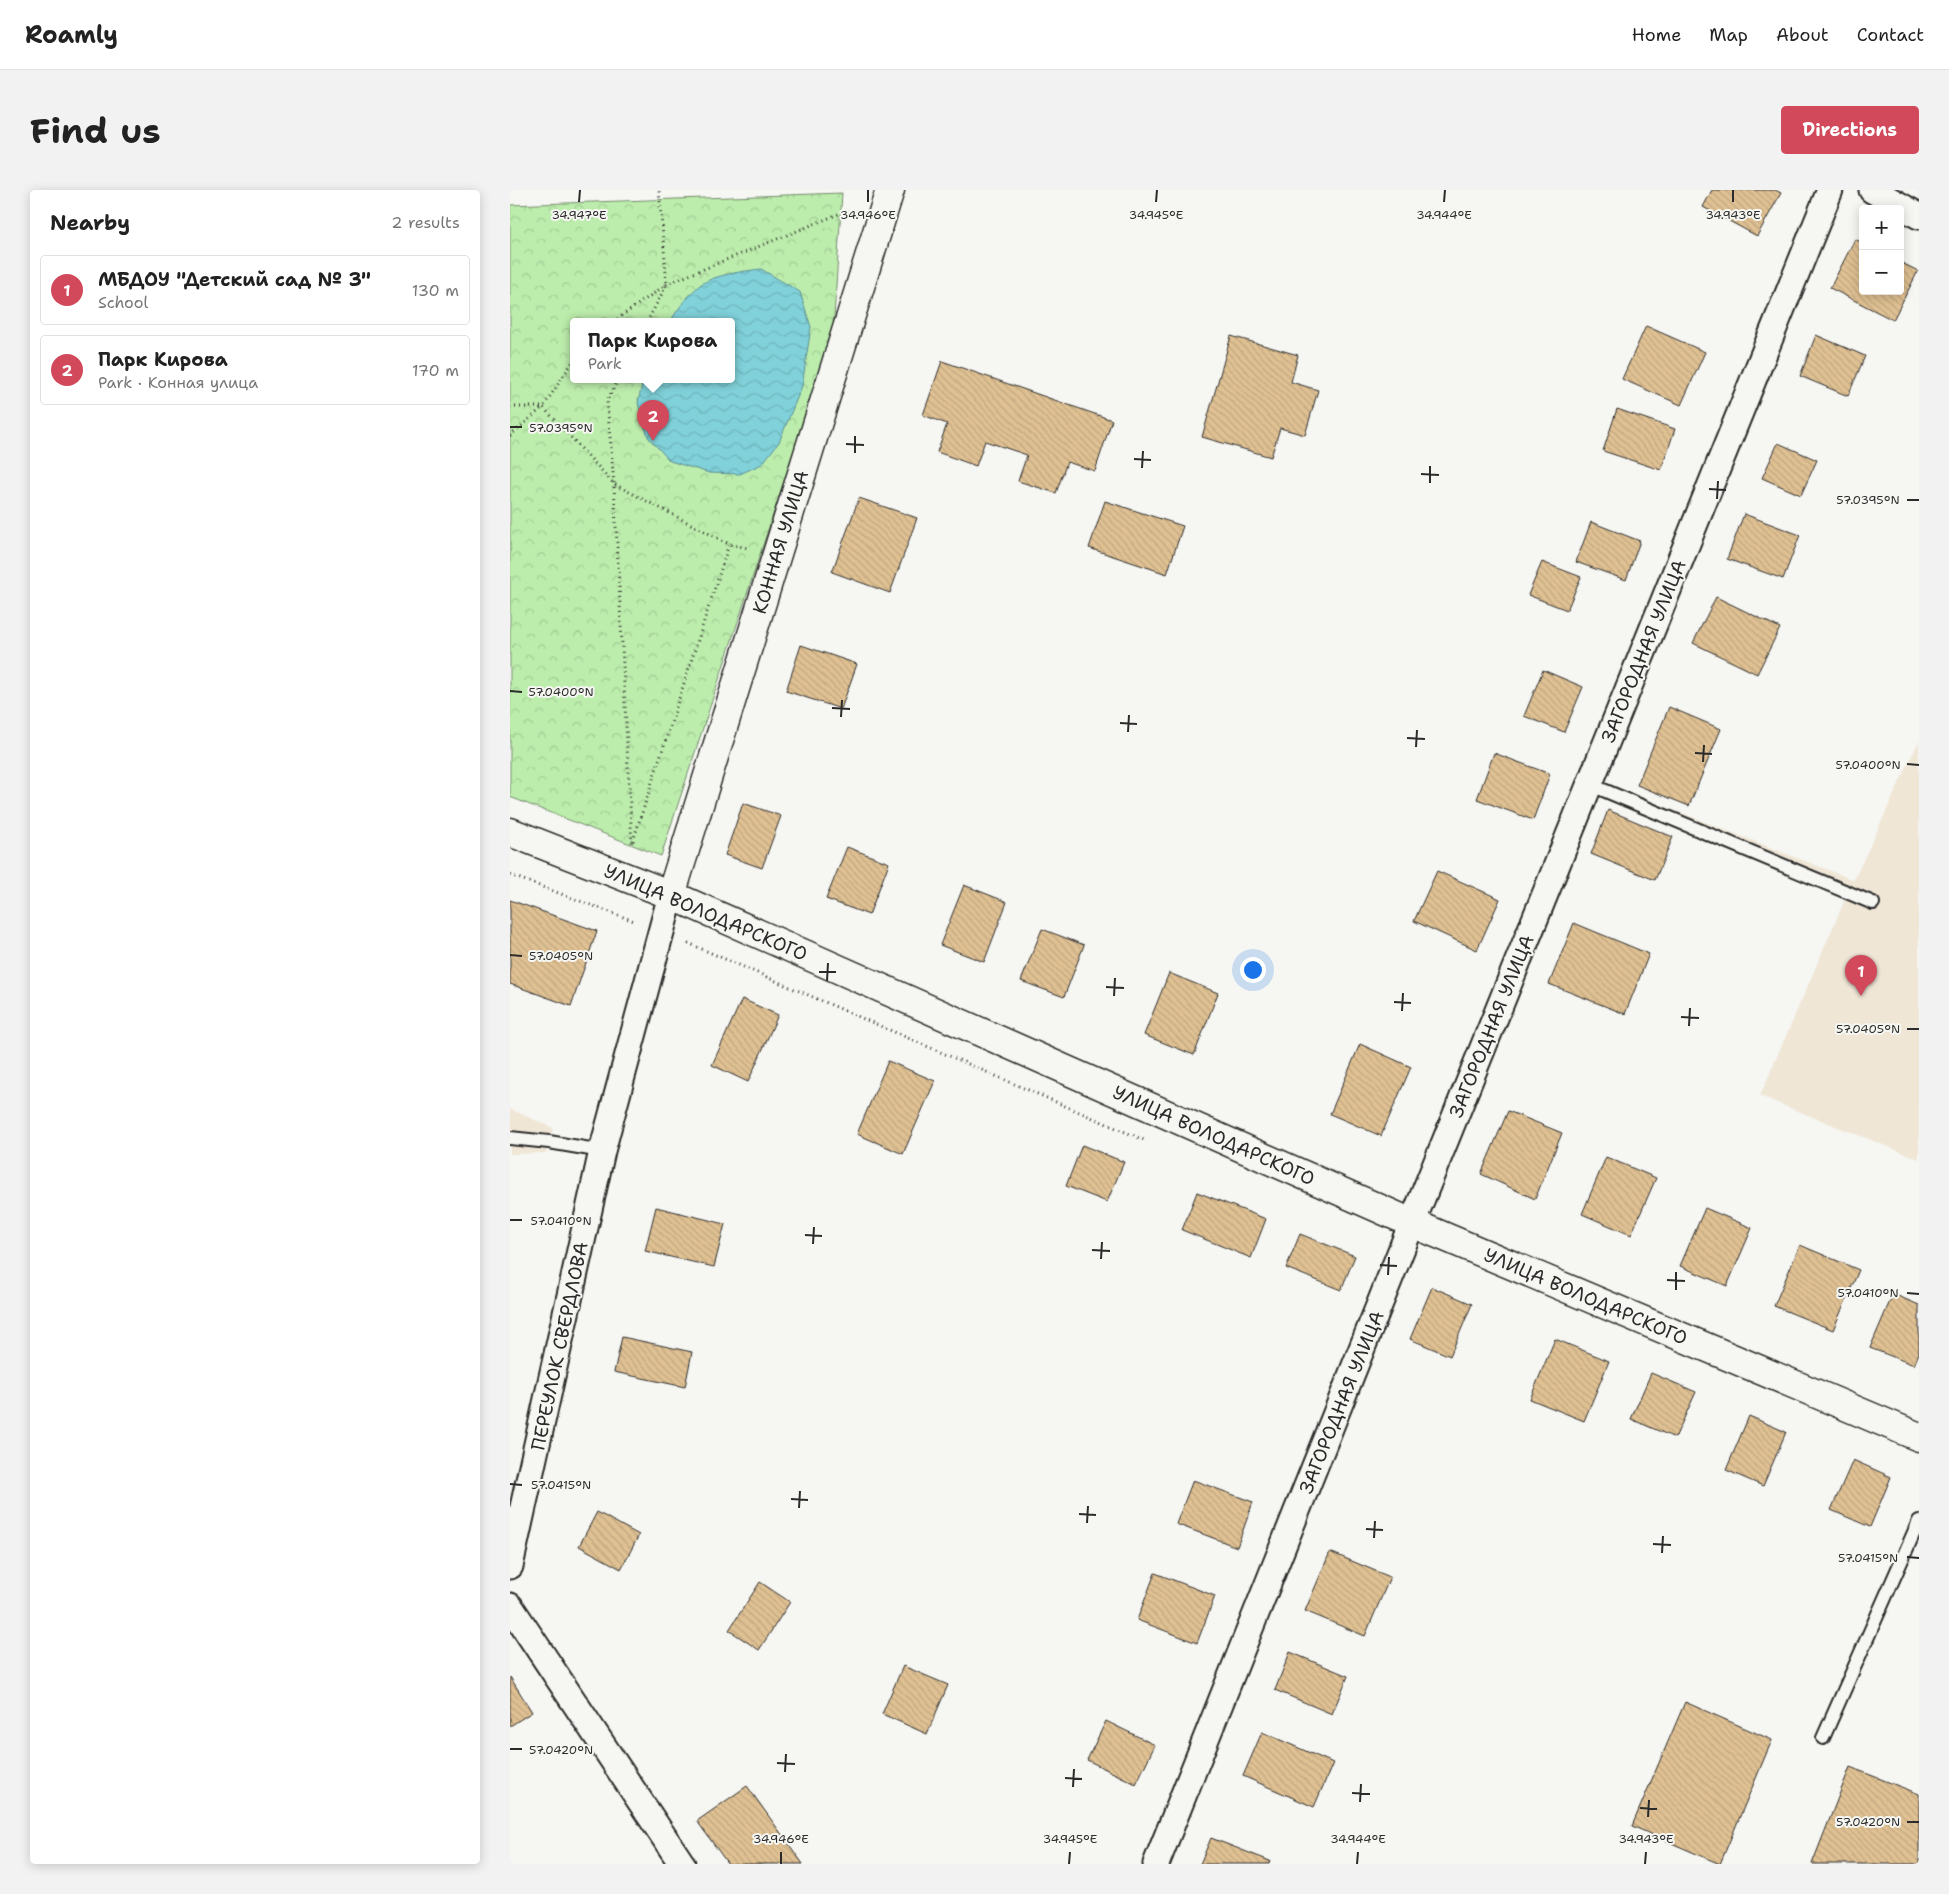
<!DOCTYPE html>
<html lang="en">
<head>
<meta charset="utf-8">
<style>
  body { margin:0; font-family:"Shantell Sans",sans-serif; background:#f2f2f2; color:#222 }
  .controls { position:absolute; right:15px; top:15px; display:grid; overflow:hidden; border-radius:5px; box-shadow:0 2px 12px #0003 }
  .controls button { width:45px; height:45px; display:grid; place-items:center; padding:0; border:0; border-bottom:1px solid #e0e0e0; background:#fff; color:#222; font:25px sans-serif }
  .you { position:absolute; left:742px; top:779px; width:18px; height:18px; margin:-12px; border:4px solid #fff; border-radius:50%; background:#1a73e8; box-shadow:0 0 0 8px #1a73e833 }
  .badge { display:grid; place-items:center; width:32px; height:32px; border-radius:50%; background:#d1495b; color:#fff; font-size:16px; font-weight:700 }
  .pin { position:absolute; translate:-50% -41px; filter:drop-shadow(0 1px 2px #0008) }
  .pin::after { content:''; position:absolute; top:26px; width:18px; height:15px; background:inherit; clip-path:polygon(0 0,100% 0,50% 100%) }
  .popup { position:absolute; left:60px; top:128px; width:165px; height:65px; box-sizing:border-box; display:grid; place-content:center; border-radius:5px; background:#fff; filter:drop-shadow(0 1px 4px #0005); font-size:16px; white-space:nowrap; color:#767676 }
  .popup b { font-size:19px; color:#222 }
  .popup::after { content:''; position:absolute; left:50%; top:100%; margin-left:-10px; border:10px solid transparent; border-top-color:#fff }
  .list { margin:0; padding:0; list-style:none }
  h2 { display:flex; justify-content:space-between; align-items:center; height:65px; margin:0; padding:0 20px; font-size:21px }
  h2 small { font-size:16px; font-weight:400; color:#767676 }
  .list li { display:grid; grid-template-columns:32px 1fr auto; gap:15px; align-items:center; box-sizing:border-box; height:70px; margin:0 10px 10px; padding:0 10px; border:1px solid #e0e0e0; border-radius:5px }
  .list b { display:block; font-size:19px; white-space:nowrap }
  .list p { margin:0; font-size:16px; white-space:nowrap; color:#767676 }
  .list em { font-size:16px; font-style:normal; color:#767676 }
  .map { position:relative; flex:none; width:1409px; height:1674px; overflow:hidden; border-radius:5px }
  header { display:flex; align-items:center; gap:30px; box-sizing:border-box; height:70px; padding:0 25px; background:#fff; border-bottom:1px solid #e0e0e0 }
  header strong { font-size:24px }
  nav { display:flex; gap:28px; margin-inline-start:auto; font-size:18px }
  .intro { display:flex; align-items:center; justify-content:space-between; box-sizing:border-box; height:120px; padding:0 30px }
  h1 { margin:0; font-size:35px }
  .button { padding:12px 22px; border-radius:5px; background:#d1495b; color:#fff; font-size:18px; font-weight:700 }
  main { display:flex; gap:30px; padding:0 30px }
  aside { flex:1; background:#fff; border-radius:5px; box-shadow:0 2px 12px #0003 }
  .map>svg:first-child { display:block }
</style>
</head>
<body>
<header>
<strong>Roamly</strong>
<nav><a>Home</a><a>Map</a><a>About</a><a>Contact</a></nav>
</header>
<div class="intro"><h1>Find us</h1><a class="button">Directions</a></div>
<main>
<aside>
<h2>Nearby<small>2 results</small></h2>
<ul class="list">
<li><span class="badge">1</span><div><b>МБДОУ &quot;Детский сад № 3&quot;</b><p>School</p></div><em>130 m</em></li>
<li><span class="badge">2</span><div><b>Парк Кирова</b><p>Park · Конная улица</p></div><em>170 m</em></li>
</ul>
</aside>
<div class="map">
<svg width="1409" height="1674" viewBox="0 0 1409 1674">
  <defs>
    <pattern id="park-crowns" width="20" height="18" patternUnits="userSpaceOnUse" patternTransform="scale(1.25)"><rect width="20" height="18" fill="#bcedac"/><path d="M2 6a3 3 0 1 1 6 0M12 15a3 3 0 1 1 6 0" fill="none" stroke="#a2cb94"/></pattern>
    <pattern id="water-waves" width="16" height="10" patternUnits="userSpaceOnUse" patternTransform="scale(1.25)"><rect width="16" height="10" fill="#80d1da"/><path d="M0 5q4-4 8 0t8 0" fill="none" stroke="#6fb4bb"/></pattern>
    <pattern id="building-back-hatch" width="6" height="6" patternUnits="userSpaceOnUse" patternTransform="scale(1.25)"><rect width="6" height="6" fill="#e0c193"/><path d="M-1 5l2 2M0 0l6 6M5-1l2 2" fill="none" stroke="#c0a67f"/></pattern>
  </defs>
  <rect width="100%" height="100%" fill="#f6f6f2"/>
  <filter id="ink" filterUnits="userSpaceOnUse"><feTurbulence type="fractalNoise" baseFrequency=".02" numOctaves="2"/><feDisplacementMap in="SourceGraphic" scale="10" xChannelSelector="R" yChannelSelector="G"/><feConvolveMatrix kernelMatrix="1 2 1 2 8 2 1 2 1" color-interpolation-filters="sRGB"/></filter>
  <g filter="url(#ink)">
    <g fill="#efe6d6">
      <polygon points="1409,551 1409,969 1250,906 1337,705 1097,610 1102,596 1344,690"/>
      <polygon points="0,919 43,938 36,963 0,964"/>
    </g>
    <path fill="url(#park-crowns)" stroke="#748c6c" fill-rule="evenodd" d="M332,3L323,142L151,666L0,607V15ZM64,132H222V190H64Z"/>
    <path fill="url(#water-waves)" stroke="#5e8f94" d="M251,79L290,102L301,137L292,196L269,252L252,274L230,284L199,283L160,271L138,247L128,213L133,190H222V132H160C168,119 178,105 190,95C203,85 234,81 251,79Z"/>
    <g fill="url(#building-back-hatch)" stroke="#2b2b2b">
      <polygon points="1202,0 1265,0 1271,3 1247,46 1193,17"/>
      <polygon points="1345,49 1353,53 1353,101 1390,101 1390,72 1408,81 1383,130 1320,98"/>
      <polygon points="1136,136 1195,162 1171,215 1112,189"/>
      <polygon points="1306,145 1355,166 1338,206 1290,186"/>
      <polygon points="721,146 788,165 781,192 808,200 795,245 770,238 761,267 692,247"/>
      <polygon points="432,171 602,230 585,281 557,272 546,303 508,291 517,265 475,251 466,276 427,262 437,234 413,225"/>
      <polygon points="1107,219 1165,239 1151,280 1093,261"/>
      <polygon points="1268,253 1307,270 1291,305 1252,288"/>
      <polygon points="349,308 407,328 380,403 322,382"/>
      <polygon points="595,311 673,336 657,384 579,358"/>
      <polygon points="1234,324 1290,345 1273,389 1217,369"/>
      <polygon points="1081,332 1130,351 1116,390 1066,372"/>
      <polygon points="1032,372 1071,387 1057,420 1018,405"/>
      <polygon points="1206,407 1270,438 1247,484 1183,453"/>
      <polygon points="291,455 347,474 331,519 276,501"/>
      <polygon points="1033,480 1073,497 1054,542 1014,526"/>
      <polygon points="1159,517 1211,539 1179,616 1127,595"/>
      <polygon points="984,563 1040,584 1023,630 967,609"/>
      <polygon points="233,613 271,626 252,678 215,665"/>
      <polygon points="1098,620 1163,647 1145,690 1081,664"/>
      <polygon points="337,657 379,673 359,725 316,709"/>
      <polygon points="927,681 990,709 967,760 904,731"/>
      <polygon points="454,695 497,712 474,772 430,755"/>
      <polygon points="0,710 87,741 61,816 0,794"/>
      <polygon points="1064,733 1139,764 1115,824 1039,794"/>
      <polygon points="532,739 574,755 554,807 511,791"/>
      <polygon points="659,783 708,803 684,865 634,845"/>
      <polygon points="232,809 268,825 238,892 202,875"/>
      <polygon points="850,854 901,877 871,946 820,924"/>
      <polygon points="378,871 425,891 393,964 347,944"/>
      <polygon points="998,921 1052,943 1025,1009 971,984"/>
      <polygon points="572,955 614,972 597,1012 556,996"/>
      <polygon points="1096,967 1146,988 1121,1045 1072,1024"/>
      <polygon points="687,1002 756,1029 741,1068 672,1040"/>
      <polygon points="146,1017 215,1034 204,1077 135,1061"/>
      <polygon points="1195,1018 1242,1038 1217,1096 1170,1076"/>
      <polygon points="790,1044 845,1066 831,1100 776,1078"/>
      <polygon points="1290,1055 1349,1080 1323,1140 1264,1116"/>
      <polygon points="922,1097 962,1114 940,1166 900,1149"/>
      <polygon points="1383,1104 1409,1115 1409,1163 1404,1175 1360,1158"/>
      <polygon points="112,1147 182,1162 175,1197 104,1182"/>
      <polygon points="1045,1149 1099,1171 1074,1231 1020,1209"/>
      <polygon points="1141,1183 1186,1202 1165,1248 1121,1229"/>
      <polygon points="1239,1226 1276,1242 1253,1296 1216,1280"/>
      <polygon points="1343,1270 1381,1287 1360,1337 1321,1320"/>
      <polygon points="683,1290 743,1312 727,1357 666,1334"/>
      <polygon points="87,1322 129,1345 111,1379 69,1356"/>
      <polygon points="820,1362 880,1387 855,1446 795,1421"/>
      <polygon points="645,1383 705,1406 687,1453 627,1430"/>
      <polygon points="250,1392 280,1412 249,1460 219,1440"/>
      <polygon points="780,1462 838,1486 822,1524 765,1500"/>
      <polygon points="393,1476 438,1495 417,1544 372,1524"/>
      <polygon points="0,1487 22,1522 0,1536"/>
      <polygon points="1175,1512 1262,1550 1210,1674 1122,1636"/>
      <polygon points="596,1531 645,1555 626,1594 577,1570"/>
      <polygon points="752,1542 823,1573 804,1617 733,1586"/>
      <polygon points="1340,1577 1409,1604 1409,1674 1302,1674"/>
      <polygon points="237,1596 293,1674 218,1674 187,1631"/>
      <polygon points="701,1648 760,1671 759,1674 690,1674"/>
    </g>
    <g fill="none" stroke-linecap="round" stroke-linejoin="round">
      <g stroke="#2b2b2b" stroke-width="16">
        <g id="lane">
          <polyline points="1079,594 1363,713"/>
          <polyline points="0,948 39,952 92,961"/>
          <polyline points="1313,1548 1409,1331"/>
        </g>
      </g>
      <g stroke="#2b2b2b" stroke-width="29">
        <g id="street">
          <polyline points="1362,0 1409,26"/>
          <polyline points="0,1376 92,961 161,705"/>
          <polyline points="0,1416 172,1674"/>
          <polyline points="646,1674 902,1033 1320,0"/>
        </g>
      </g>
      <g stroke="#2b2b2b" stroke-width="31">
        <g id="secondary">
          <polyline points="0,642 161,705 902,1033 1409,1247"/>
          <polyline points="161,705 380,0"/>
        </g>
      </g>
      <g stroke="#2b2b2b" stroke-width="3" stroke-dasharray="1 4" stroke-linecap="butt">
        <polyline points="103,132 157,94 331,23 341,22"/>
        <polyline points="137,132 157,94 149,0"/>
        <polyline points="108,190 97,211 104,294 122,655"/>
        <polyline points="0,217 33,217 64,170"/>
        <polyline points="0,246 33,217 104,294 219,354 238,358"/>
        <polyline points="123,651 219,354"/>
        <polyline points="0,685 124,731"/>
        <polyline points="178,753 634,950"/>
      </g>
      <use href="#lane" stroke="#f6f6f2" stroke-width="12"/>
      <use href="#street" stroke="#f6f6f2" stroke-width="25"/>
      <use href="#secondary" stroke="#f6f6f2" stroke-width="28"/>
    </g>
  </g>
  <path fill="none" stroke="#2b2b2b" stroke-width="2" d="M69,12L70,0M358,12V0M646,12L647,0M934,12L935,0M1223,12V0M0,237H12M336,254L354,255M345,263V246M624,269L641,270M632,278L633,261M911,284L929,285M920,293V276M1199,299L1216,300M1207,309L1208,291M1397,310H1409M0,501L12,502M322,518L340,519M331,527L332,510M610,533L627,534M618,542L619,525M897,548L915,549M906,557L907,540M1185,563L1202,564M1193,572L1194,555M1397,574L1409,575M0,765L12,766M309,782H326M317,791L318,773M596,797L614,798M604,806L605,788M884,812L901,813M892,821L893,803M1171,827L1189,828M1179,836L1180,818M1397,839H1409M0,1030H12M295,1045L312,1046M303,1054L304,1037M582,1060L600,1061M591,1069L592,1052M870,1075L887,1076M878,1085L879,1067M1157,1090L1175,1091M1166,1100V1082M1397,1103L1409,1104M0,1294L12,1295M281,1309L298,1310M289,1318L290,1301M569,1324L586,1325M577,1333L578,1316M856,1339L873,1340M864,1348L865,1331M1143,1354L1161,1355M1152,1363L1153,1346M1397,1367L1409,1368M0,1559H12M267,1573L285,1574M275,1582L276,1564M555,1588L572,1589M563,1597L564,1579M842,1603L860,1604M850,1612L851,1594M1130,1618L1147,1619M1138,1627L1139,1610M1397,1632H1409M271,1674V1662M559,1674L560,1662M847,1674L848,1662M1135,1674L1136,1662"/>
  <g text-anchor="middle" stroke-width="4" stroke-linejoin="round" paint-order="stroke">
    <g font-size="19" fill="#2b2b2b" stroke="#f6f6f2">
      <text transform="translate(270 352) rotate(-73)" y="7">КОННАЯ УЛИЦА</text>
      <text transform="translate(1133 461) rotate(-68)" y="7">ЗАГОРОДНАЯ УЛИЦА</text>
      <text transform="translate(196 722) rotate(23)" y="7">УЛИЦА ВОЛОДАРСКОГО</text>
      <text transform="translate(981 836) rotate(-68)" y="7">ЗАГОРОДНАЯ УЛИЦА</text>
      <text transform="translate(704 945) rotate(24)" y="7">УЛИЦА ВОЛОДАРСКОГО</text>
      <text transform="translate(1076 1106) rotate(23)" y="7">УЛИЦА ВОЛОДАРСКОГО</text>
      <text transform="translate(49 1156) rotate(-78)" y="7">ПЕРЕУЛОК СВЕРДЛОВА</text>
      <text transform="translate(831 1212) rotate(-68)" y="7">ЗАГОРОДНАЯ УЛИЦА</text>
    </g>
  </g>
  <g font-size="12" text-anchor="middle" fill="#2b2b2b" stroke="#f6f6f2" stroke-width="4" stroke-linejoin="round" paint-order="stroke">
    <text x="358" y="29">34.946°E</text>
    <text x="646" y="29">34.945°E</text>
    <text x="934" y="29">34.944°E</text>
    <text x="1223" y="29">34.943°E</text>
    <text x="69" y="29">34.947°E</text>
    <text x="51" y="242">57.0395°N</text>
    <text x="1358" y="314">57.0395°N</text>
    <text x="51" y="506">57.0400°N</text>
    <text x="1358" y="579">57.0400°N</text>
    <text x="51" y="770">57.0405°N</text>
    <text x="1358" y="843">57.0405°N</text>
    <text x="51" y="1035">57.0410°N</text>
    <text x="1358" y="1107">57.0410°N</text>
    <text x="51" y="1299">57.0415°N</text>
    <text x="1358" y="1372">57.0415°N</text>
    <text x="51" y="1564">57.0420°N</text>
    <text x="1358" y="1636">57.0420°N</text>
    <text x="271" y="1653">34.946°E</text>
    <text x="560" y="1653">34.945°E</text>
    <text x="848" y="1653">34.944°E</text>
    <text x="1136" y="1653">34.943°E</text>
  </g>
</svg>
<div class="controls">
<button>+</button>
<button>−</button>
</div>
<div class="you"></div>
<div class="pin badge" style="left:1351px;top:806px">1</div>
<div class="pin badge" style="left:143px;top:251px">2</div>
<div class="popup"><b>Парк Кирова</b>Park</div>
</div>
</main>
</body>
</html>
